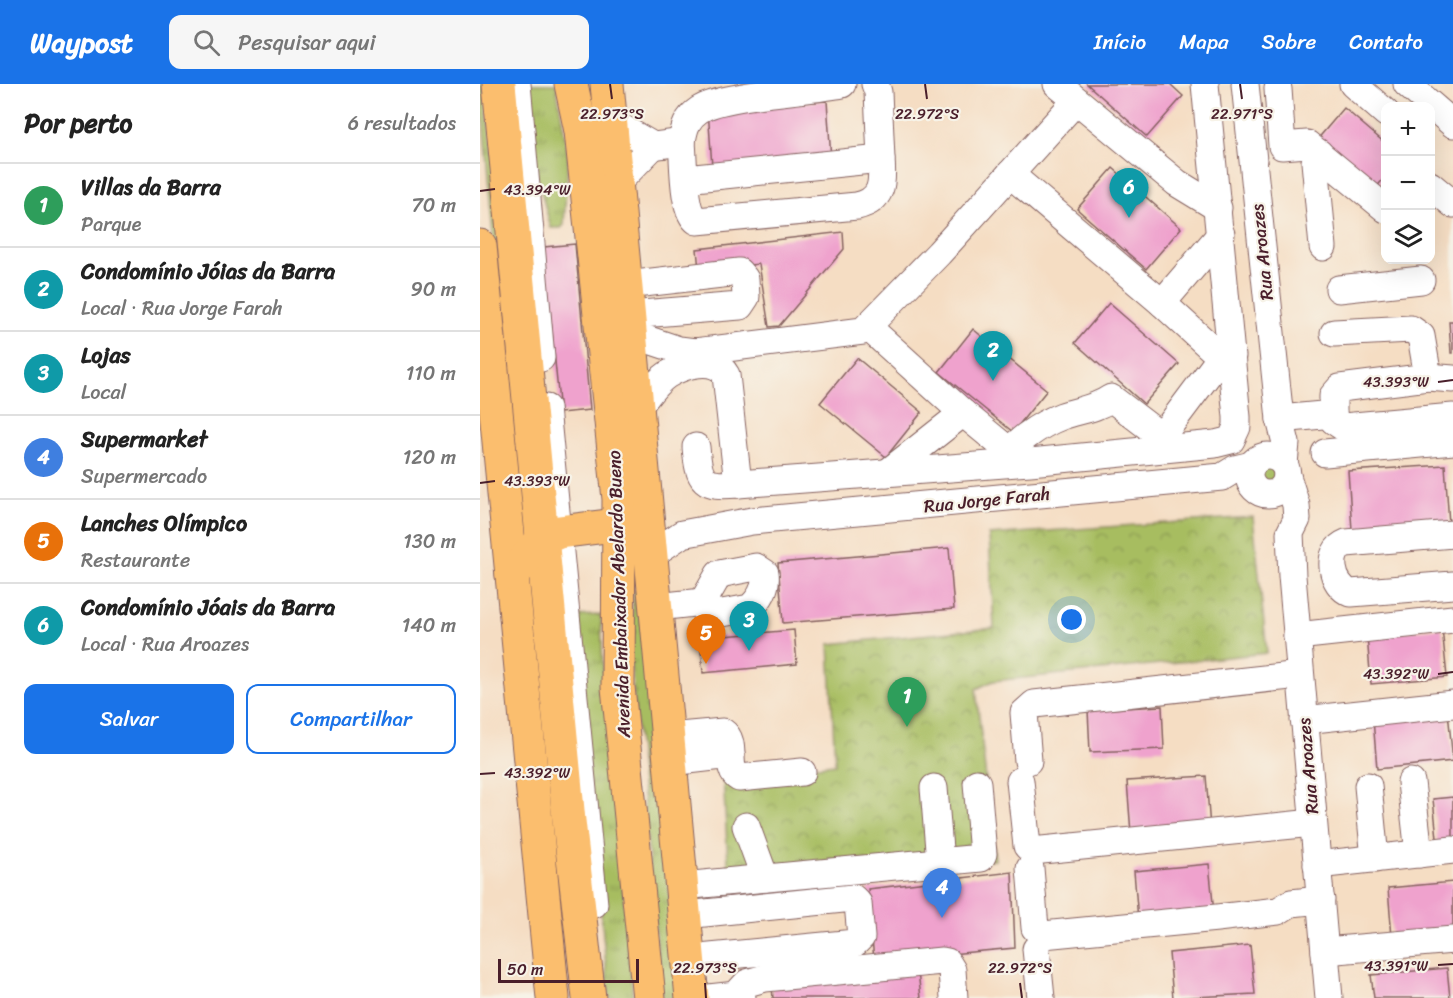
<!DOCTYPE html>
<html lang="pt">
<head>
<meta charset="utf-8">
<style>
  body { margin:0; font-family:Sriracha,sans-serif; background:#f6f6f6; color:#222 }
  .controls { position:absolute; right:18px; top:18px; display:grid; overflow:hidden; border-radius:12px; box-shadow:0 6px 24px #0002 }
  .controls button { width:54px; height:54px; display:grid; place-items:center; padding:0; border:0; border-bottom:2px solid #e0e0e0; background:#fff; color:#222; font:30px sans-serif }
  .scale { position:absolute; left:18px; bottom:15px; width:141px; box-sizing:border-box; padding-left:6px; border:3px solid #4a1f2b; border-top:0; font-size:16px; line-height:21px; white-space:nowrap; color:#4a1f2b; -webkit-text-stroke:4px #f7f3e8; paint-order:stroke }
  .you { position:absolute; left:592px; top:536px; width:21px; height:21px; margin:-15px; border:4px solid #fff; border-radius:50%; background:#1a73e8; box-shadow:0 0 0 9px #1a73e833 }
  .badge { display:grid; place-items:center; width:39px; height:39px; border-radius:50%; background:#1a73e8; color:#fff; font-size:20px; font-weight:700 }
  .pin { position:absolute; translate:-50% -50px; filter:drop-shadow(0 2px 3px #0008) }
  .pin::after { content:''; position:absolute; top:32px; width:21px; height:18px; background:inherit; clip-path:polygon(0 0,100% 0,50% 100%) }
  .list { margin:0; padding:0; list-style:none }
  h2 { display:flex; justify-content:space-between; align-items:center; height:78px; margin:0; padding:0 24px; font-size:26px }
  h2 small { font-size:20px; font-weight:400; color:#767676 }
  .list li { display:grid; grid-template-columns:39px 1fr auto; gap:18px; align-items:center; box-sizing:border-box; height:84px; padding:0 24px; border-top:2px solid #e0e0e0 }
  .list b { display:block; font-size:22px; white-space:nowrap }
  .list p { margin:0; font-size:20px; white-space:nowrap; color:#767676 }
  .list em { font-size:20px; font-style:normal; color:#767676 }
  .actions { display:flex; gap:12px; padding:18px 24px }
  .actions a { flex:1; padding:14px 0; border:2px solid #1a73e8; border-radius:12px; text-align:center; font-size:21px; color:#1a73e8 }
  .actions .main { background:#1a73e8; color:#fff }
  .icon { flex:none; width:33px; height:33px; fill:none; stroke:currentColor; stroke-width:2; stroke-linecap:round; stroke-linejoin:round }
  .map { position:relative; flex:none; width:973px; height:914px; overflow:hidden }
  header { display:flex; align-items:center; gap:36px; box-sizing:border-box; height:84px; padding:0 30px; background:#1a73e8; color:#fff }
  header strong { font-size:28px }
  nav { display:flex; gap:33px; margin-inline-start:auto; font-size:21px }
  .search { width:420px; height:54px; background:#f6f6f6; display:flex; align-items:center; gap:15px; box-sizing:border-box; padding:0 21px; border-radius:12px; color:#767676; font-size:22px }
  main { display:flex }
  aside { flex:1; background:#fff }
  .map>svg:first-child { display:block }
</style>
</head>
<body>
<header>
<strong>Waypost</strong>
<div class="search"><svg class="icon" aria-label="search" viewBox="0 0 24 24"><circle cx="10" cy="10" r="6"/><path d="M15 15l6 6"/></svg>Pesquisar aqui</div>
<nav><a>Início</a><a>Mapa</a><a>Sobre</a><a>Contato</a></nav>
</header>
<main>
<aside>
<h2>Por perto<small>6 resultados</small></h2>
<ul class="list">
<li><span class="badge" style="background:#2e9e5b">1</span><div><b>Villas da Barra</b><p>Parque</p></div><em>70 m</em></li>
<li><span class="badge" style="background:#0f9aa8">2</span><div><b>Condomínio Jóias da Barra</b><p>Local · Rua Jorge Farah</p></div><em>90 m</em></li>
<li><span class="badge" style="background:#0f9aa8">3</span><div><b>Lojas</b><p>Local</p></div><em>110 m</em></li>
<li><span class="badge" style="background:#3f7fe0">4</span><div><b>Supermarket</b><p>Supermercado</p></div><em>120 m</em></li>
<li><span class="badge" style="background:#e8710a">5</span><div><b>Lanches Olímpico</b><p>Restaurante</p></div><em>130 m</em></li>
<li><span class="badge" style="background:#0f9aa8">6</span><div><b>Condomínio Jóais da Barra</b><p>Local · Rua Aroazes</p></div><em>140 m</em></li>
</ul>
<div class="actions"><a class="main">Salvar</a><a>Compartilhar</a></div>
</aside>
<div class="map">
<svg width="973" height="914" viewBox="0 0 973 914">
  <defs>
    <pattern id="grass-tufts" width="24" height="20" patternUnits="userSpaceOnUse" patternTransform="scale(1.5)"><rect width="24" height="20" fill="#a7bd61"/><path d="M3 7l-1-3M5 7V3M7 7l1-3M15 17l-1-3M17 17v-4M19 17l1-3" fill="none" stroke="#8a9950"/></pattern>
    <pattern id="park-crowns" width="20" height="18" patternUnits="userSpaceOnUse" patternTransform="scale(1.5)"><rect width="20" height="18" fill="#a7bd61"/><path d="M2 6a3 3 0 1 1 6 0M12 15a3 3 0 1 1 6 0" fill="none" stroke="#8a9950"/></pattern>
  </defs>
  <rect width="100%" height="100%" fill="#f7f3e8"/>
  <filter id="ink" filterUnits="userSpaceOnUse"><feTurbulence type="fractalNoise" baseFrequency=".0167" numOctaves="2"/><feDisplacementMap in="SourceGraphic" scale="12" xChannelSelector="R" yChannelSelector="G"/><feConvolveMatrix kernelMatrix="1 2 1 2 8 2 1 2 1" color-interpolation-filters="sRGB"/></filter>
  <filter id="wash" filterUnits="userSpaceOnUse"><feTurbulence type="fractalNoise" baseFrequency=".008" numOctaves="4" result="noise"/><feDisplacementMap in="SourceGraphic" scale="24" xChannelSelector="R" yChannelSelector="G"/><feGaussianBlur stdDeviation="1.35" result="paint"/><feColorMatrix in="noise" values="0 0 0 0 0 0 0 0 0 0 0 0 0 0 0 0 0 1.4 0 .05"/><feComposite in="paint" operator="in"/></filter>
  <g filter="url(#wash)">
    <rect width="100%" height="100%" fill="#f5ddc3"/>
    <g fill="url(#grass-tufts)" stroke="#786e46" stroke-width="1.5">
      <polygon points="0,0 4,0 53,419 36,421"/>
      <polygon points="43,0 76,0 88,72 84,141 81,144 71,144 49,63"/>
      <polygon points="158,505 200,914 182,914 150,571 154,507"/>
      <polygon points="121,531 123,587 153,914 129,914 93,532"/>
    </g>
    <polygon fill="url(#park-crowns)" stroke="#786e46" stroke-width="1.5" points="773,433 787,569 513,597 496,605 515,776 249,796 243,692 355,680 349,560 514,544 509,451"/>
    <polygon fill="#a7bd61" stroke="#786e46" stroke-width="1.5" points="790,377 794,379 796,402 788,404 777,398 775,390 781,379"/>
    <g id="blocks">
      <g fill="#efa2cd">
        <polygon points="607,0 690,0 703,12 667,53"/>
        <polygon points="347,17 351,75 232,83 228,25"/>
        <polygon points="864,24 906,60 906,92 894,106 836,57"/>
        <polygon points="633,84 701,144 666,185 597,125"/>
        <polygon points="363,148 364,165 299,242 289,243 279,180 219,186 217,165"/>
        <polygon points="95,160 110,326 80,329 64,163"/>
        <polygon points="629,219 699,280 664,320 595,259"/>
        <polygon points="969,237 973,237 973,269 971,269"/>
        <polygon points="493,245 567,306 533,348 459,288"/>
        <polygon points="377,274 442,328 406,373 340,319"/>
        <polygon points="965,381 969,440 872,446 868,387"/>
        <polygon points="469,464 474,525 303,539 298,479"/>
        <polygon points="962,544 967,593 891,600 887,551"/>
        <polygon points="314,546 317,580 223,589 220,554"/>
        <polygon points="682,622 684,665 610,668 608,626"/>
        <polygon points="968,628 973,677 897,685 893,635"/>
        <polygon points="726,692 730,744 651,749 647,697"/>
        <polygon points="973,713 973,763 958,764 953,715"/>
        <polygon points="729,780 734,829 658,836 654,787"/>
        <polygon points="532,788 535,864 394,877 388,805"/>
        <polygon points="973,798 973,848 912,853 908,804"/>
        <polygon points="770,861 775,910 693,914 689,869"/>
        <polygon points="967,884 970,914 894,914 891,891"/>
        <polygon points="438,888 441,914 293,914 292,903"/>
      </g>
    </g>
  </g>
  <g filter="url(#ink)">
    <use href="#blocks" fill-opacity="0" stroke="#866260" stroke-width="1.5"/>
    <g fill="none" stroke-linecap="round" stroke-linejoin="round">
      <g stroke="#866260" stroke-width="29">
        <g id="minor">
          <polyline points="37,0 61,274"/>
          <polyline points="395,0 398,8 401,75"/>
          <polyline points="577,0 697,99 738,124"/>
          <polyline points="765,0 800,335 806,359 804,380"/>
          <polyline points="873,0 906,29"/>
          <polyline points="927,0 973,40"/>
          <polyline points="798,5 802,62 827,60 906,125"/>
          <path d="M130,37L173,62L202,58C204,76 202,127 217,137L377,122C403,116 403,99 401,75L205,95"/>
          <path d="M202,58C204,44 207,34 219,26C242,10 329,7 362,0"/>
          <polyline points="839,69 835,78 843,163"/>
          <polyline points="530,90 682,219 741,273 752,272"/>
          <polyline points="137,99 173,62"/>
          <polyline points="950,101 973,120"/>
          <polyline points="146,201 259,188 265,195 266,213 260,222 149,231"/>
          <polyline points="859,205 941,196"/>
          <polyline points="682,219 741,150"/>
          <polyline points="388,243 483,329"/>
          <polyline points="854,249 931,245 941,252 948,293"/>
          <polyline points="151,250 199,266 215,268 383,247 459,169 595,18"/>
          <path d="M158,323C167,312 175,299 187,291C203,281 235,271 246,291L258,400L550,378L735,360L751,356L757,343V333L725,0"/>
          <polyline points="66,324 114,820"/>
          <polyline points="853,330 854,337 863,343 973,333"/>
          <polyline points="800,335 853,330 853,312 860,304 948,293 973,295"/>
          <path d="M216,363C219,398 223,403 258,400"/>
          <polyline points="680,364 687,345 741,273"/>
          <polyline points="845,369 973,357"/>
          <circle cx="788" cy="391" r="19"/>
          <path d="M518,380C533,360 558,341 582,332C599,326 616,325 631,314L682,353"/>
          <polyline points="407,389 483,329 528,366"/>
          <polyline points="807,392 816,421 817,435 810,449 812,492 849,914"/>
          <path d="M973,450L866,459C845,467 851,502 871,509L973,501"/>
          <polyline points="171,471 202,450 272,437 742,393 755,385 772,381"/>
          <path d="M276,483L285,489C287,503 280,515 270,524L231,531L226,529L223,518L239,490Z"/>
          <polyline points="177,523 223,518"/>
          <polyline points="817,552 973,535"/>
          <polyline points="824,636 973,620"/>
          <path d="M188,653L243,648C258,658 244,686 259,694L322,688"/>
          <polyline points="548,677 544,629 554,620 820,591"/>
          <polyline points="191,678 251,671"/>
          <polyline points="540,697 547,762 552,767 833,739"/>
          <polyline points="931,698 939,770"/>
          <polyline points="888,702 895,775"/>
          <polyline points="454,704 460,778"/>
          <polyline points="266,742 285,794"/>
          <polyline points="837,781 973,766"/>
          <polyline points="550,784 555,844 563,851 737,834 798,827 811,819 841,816"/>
          <polyline points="202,802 501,774 503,770 497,699"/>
          <polyline points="205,831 373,814 378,819 381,853 375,859 209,875"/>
          <polyline points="556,865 561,914"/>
          <polyline points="845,867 973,856"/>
          <polyline points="256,911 267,899 285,894 462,877 467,878 472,886 474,914"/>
          <polyline points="229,914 256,911 262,914"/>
        </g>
      </g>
      <g stroke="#866260" stroke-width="35">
        <g id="major">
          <polyline points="127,0 212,914"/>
          <polyline points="0,162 73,914"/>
        </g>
      </g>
      <g stroke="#866260" stroke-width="35">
        <g id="highway">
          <polyline points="19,0 89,737 109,914"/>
          <polyline points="91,0 101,47 139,415 138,603 169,914"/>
          <polyline points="32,490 63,455 79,448 167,437"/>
        </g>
      </g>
      <use href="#minor" stroke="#fff" stroke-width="27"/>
      <use href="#major" stroke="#fbbe6e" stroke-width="33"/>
      <use href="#highway" stroke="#fbbe6e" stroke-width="33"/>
    </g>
  </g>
  <path fill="none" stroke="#4a1f2b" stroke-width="2" d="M130,0L132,15M445,0L447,15M760,0L762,15M0,107L15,105M958,298L973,296M0,399L15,397M958,590L973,588M0,690L15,689M958,881L973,880M225,899L226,914M540,899L542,914"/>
  <g text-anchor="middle" stroke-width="4.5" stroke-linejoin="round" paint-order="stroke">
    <g font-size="18" fill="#4a1f2b" stroke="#f7f3e8">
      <text transform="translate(782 168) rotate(-96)" y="6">Rua Aroazes</text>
      <text transform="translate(507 416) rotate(-6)" y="6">Rua Jorge Farah</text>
      <text transform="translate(139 510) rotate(-92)" y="6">Avenida Embaixador Abelardo Bueno</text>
      <text transform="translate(828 682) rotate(-95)" y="6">Rua Aroazes</text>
    </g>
  </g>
  <g font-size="15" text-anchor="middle" fill="#4a1f2b" stroke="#f7f3e8" stroke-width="4.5" stroke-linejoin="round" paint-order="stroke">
    <text x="132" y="35">22.973°S</text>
    <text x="447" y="35">22.972°S</text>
    <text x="762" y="35">22.971°S</text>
    <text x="57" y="111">43.394°W</text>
    <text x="916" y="303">43.393°W</text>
    <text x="57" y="402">43.393°W</text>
    <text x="916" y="595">43.392°W</text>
    <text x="57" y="694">43.392°W</text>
    <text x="916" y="887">43.391°W</text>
    <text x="225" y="889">22.973°S</text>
    <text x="540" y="889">22.972°S</text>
  </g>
</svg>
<div class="controls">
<button>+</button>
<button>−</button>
<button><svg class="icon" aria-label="layers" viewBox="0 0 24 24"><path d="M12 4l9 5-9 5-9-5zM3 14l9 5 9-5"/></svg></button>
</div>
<div class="scale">50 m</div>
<div class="you"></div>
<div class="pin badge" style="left:427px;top:643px;background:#2e9e5b">1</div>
<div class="pin badge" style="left:513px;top:297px;background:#0f9aa8">2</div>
<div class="pin badge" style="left:269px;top:567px;background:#0f9aa8">3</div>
<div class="pin badge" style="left:462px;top:834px;background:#3f7fe0">4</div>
<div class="pin badge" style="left:226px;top:580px;background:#e8710a">5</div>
<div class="pin badge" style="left:649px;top:134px;background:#0f9aa8">6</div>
</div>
</main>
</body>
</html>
